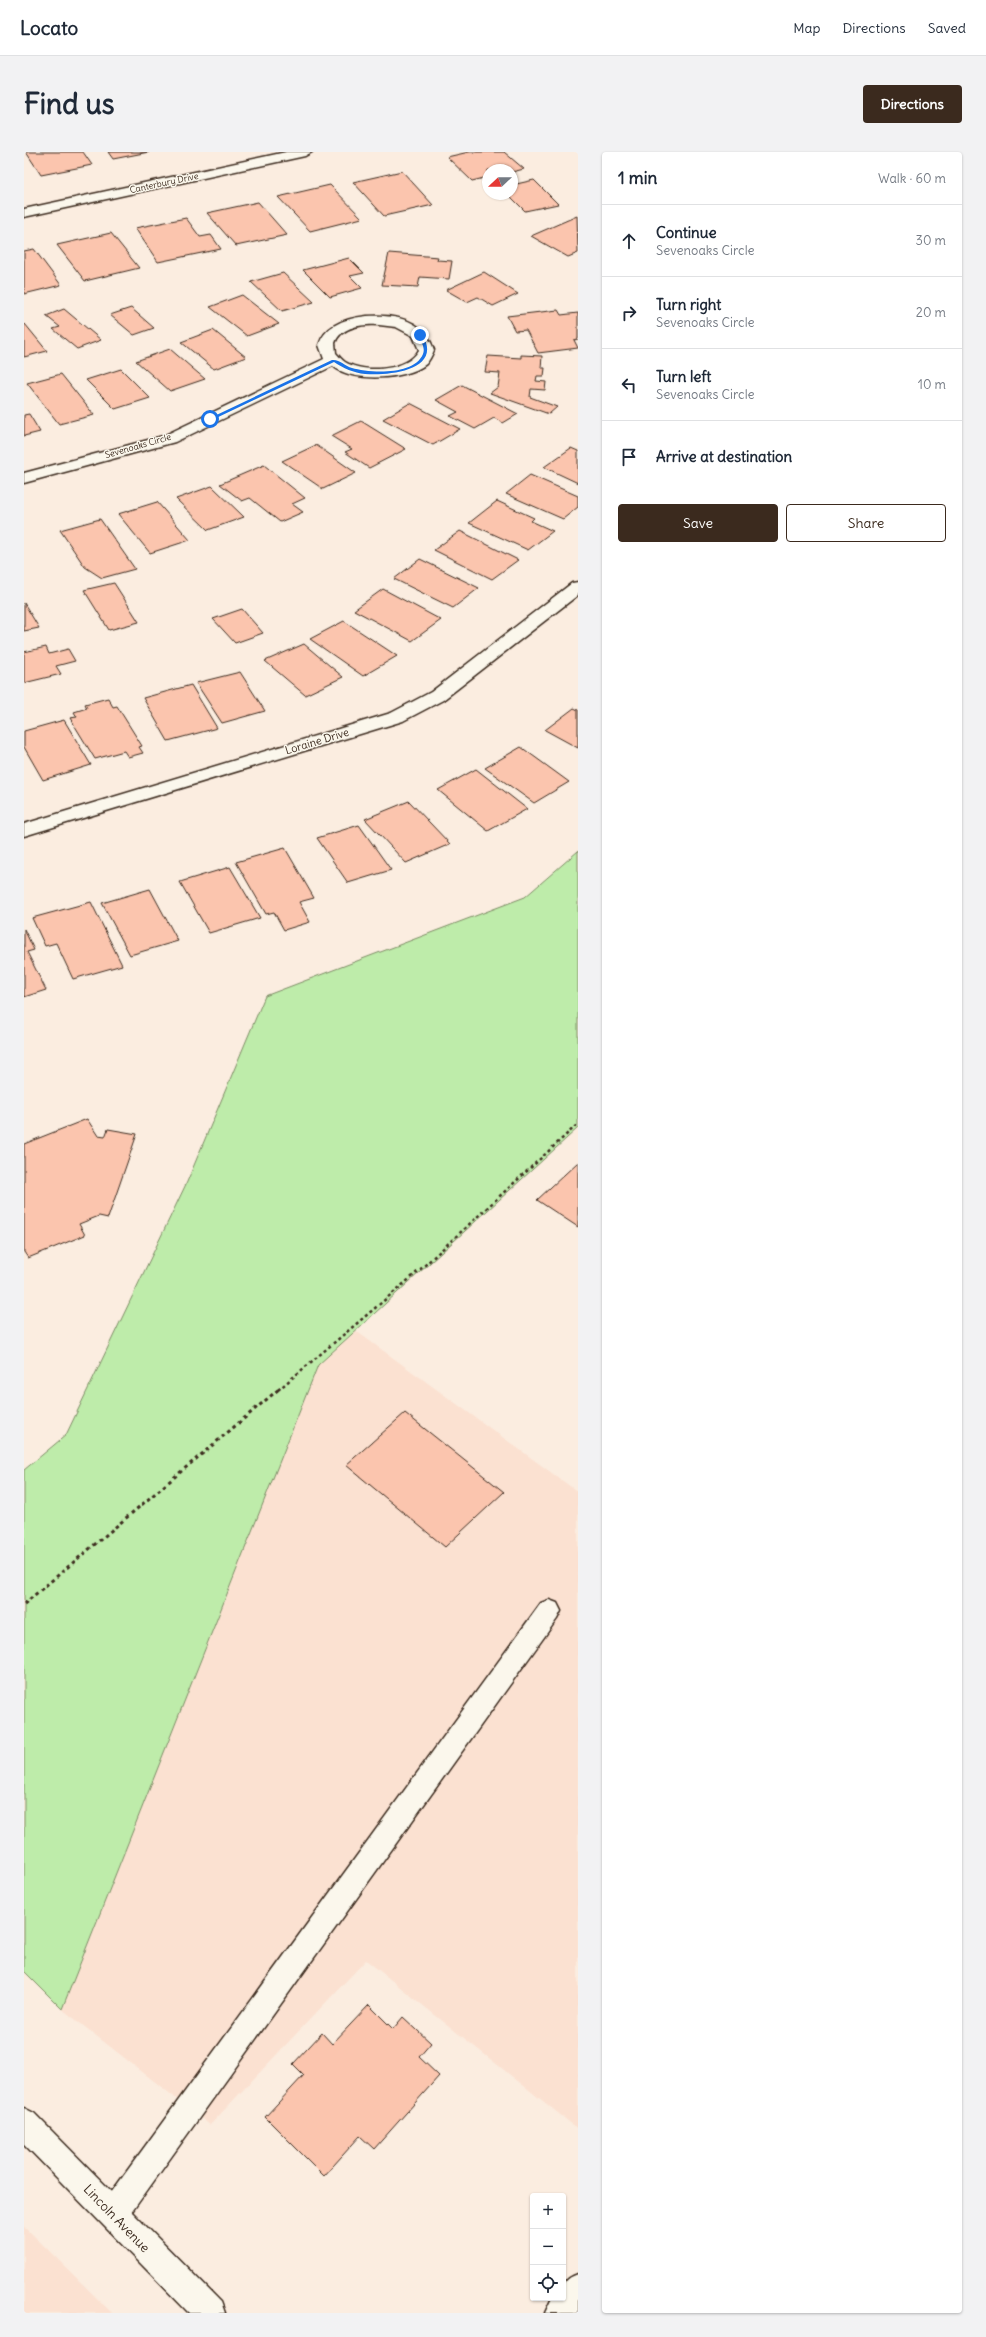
<!DOCTYPE html>
<html lang="en">
<head>
<meta charset="utf-8">
<style>
  body { margin:0; font-family:Delius,sans-serif; background:#f2f2f3; color:#1f2937 }
  .controls { position:absolute; right:12px; bottom:12px; display:grid; overflow:hidden; border-radius:4px; box-shadow:0 1px 3px #0004 }
  .controls button { width:36px; height:36px; display:grid; place-items:center; padding:0; border:0; border-bottom:1px solid #e0e1e3; background:#fff; color:#1f2937; font:20px sans-serif }
  .compass { position:absolute; left:458px; top:12px; width:36px; height:36px; border-radius:50%; background:#fff; box-shadow:0 1px 3px #0004; rotate:248deg }
  .stop { position:absolute; width:12px; height:12px; margin:-9px; border:3px solid #1a73e8; border-radius:50%; background:#fff }
  .stop.end { background:#1a73e8; border-color:#fff; box-shadow:0 1px 4px #0008 }
  .list { margin:0; padding:0; list-style:none }
  h2 { display:flex; justify-content:space-between; align-items:center; height:52px; margin:0; padding:0 16px; font-size:17px }
  h2 small { font-size:13px; font-weight:400; color:#747a83 }
  .list li { display:grid; grid-template-columns:26px 1fr auto; gap:12px; align-items:center; box-sizing:border-box; height:72px; padding:0 16px; border-top:1px solid #e0e1e3 }
  .list b { display:block; font-size:15px; white-space:nowrap }
  .list p { margin:0; font-size:13px; white-space:nowrap; color:#747a83 }
  .list em { font-size:13px; font-style:normal; color:#747a83 }
  .actions { display:flex; gap:8px; padding:12px 16px }
  .actions a { flex:1; padding:9px 0; border:1px solid #3b2a1e; border-radius:4px; text-align:center; font-size:14px; color:#3b2a1e }
  .actions .main { background:#3b2a1e; color:#fff }
  .icon { flex:none; width:22px; height:22px; fill:none; stroke:currentColor; stroke-width:2; stroke-linecap:round; stroke-linejoin:round }
  .map { position:relative; flex:none; width:554px; height:2161px; overflow:hidden; border-radius:4px }
  header { display:flex; align-items:center; gap:24px; box-sizing:border-box; height:56px; padding:0 20px; background:#fff; border-bottom:1px solid #e0e1e3 }
  header strong { font-size:19px }
  nav { display:flex; gap:22px; margin-inline-start:auto; font-size:14px }
  .intro { display:flex; align-items:center; justify-content:space-between; box-sizing:border-box; height:96px; padding:0 24px }
  h1 { margin:0; font-size:28px }
  .button { padding:10px 18px; border-radius:4px; background:#3b2a1e; color:#fff; font-size:14px; font-weight:700 }
  main { display:flex; gap:24px; padding:0 24px }
  aside { flex:1; background:#fff; border-radius:4px; box-shadow:0 1px 3px #0004 }
  .map>svg:first-child { display:block }
</style>
</head>
<body>
<header>
<strong>Locato</strong>
<nav><a>Map</a><a>Directions</a><a>Saved</a></nav>
</header>
<div class="intro"><h1>Find us</h1><a class="button">Directions</a></div>
<main>
<div class="map">
<svg width="554" height="2161" viewBox="0 0 554 2161">
  <rect width="100%" height="100%" fill="#fbede0"/>
  <filter id="ink" filterUnits="userSpaceOnUse"><feTurbulence type="fractalNoise" baseFrequency=".025" numOctaves="2"/><feDisplacementMap in="SourceGraphic" scale="8" xChannelSelector="R" yChannelSelector="G"/><feConvolveMatrix kernelMatrix="1 2 1 2 8 2 1 2 1" color-interpolation-filters="sRGB"/></filter>
  <g filter="url(#ink)">
    <g fill="#fbe1d1">
      <polygon points="332,1179 554,1340 554,1977 342,1808 186,1973 38,1857 294,1213"/>
      <polygon points="0,2074 88,2161 0,2161"/>
    </g>
    <polygon fill="#beecaa" stroke="#7c8b64" points="554,699 554,976 294,1213 38,1857 0,1819 0,1318 42,1283 163,1030 241,844 501,745"/>
    <g fill="#fbc5ae" stroke="#3b2a1e">
      <polygon points="2,0 59,0 68,13 17,23"/>
      <polygon points="84,0 125,0 89,7"/>
      <polygon points="445,0 480,0 500,17 488,20 464,18 464,25 448,29 423,5"/>
      <polygon points="378,19 409,53 360,64 329,30"/>
      <polygon points="510,28 534,52 501,59 484,42 488,42 488,33"/>
      <polygon points="306,33 338,66 286,79 254,45"/>
      <polygon points="234,50 263,83 212,94 183,61"/>
      <polygon points="553,64 554,101 544,105 507,84"/>
      <polygon points="162,66 176,85 187,83 197,97 134,110 111,76"/>
      <polygon points="87,81 115,116 61,129 33,93"/>
      <polygon points="10,97 37,133 0,142 0,99"/>
      <polygon points="365,101 414,105 413,108 428,109 425,127 396,125 394,135 358,133"/>
      <polygon points="325,106 340,121 326,124 338,136 306,145 279,118"/>
      <polygon points="460,120 494,142 469,154 454,145 443,150 422,138"/>
      <polygon points="259,121 290,150 258,159 227,130"/>
      <polygon points="218,143 255,172 223,184 186,155"/>
      <polygon points="107,156 130,176 110,183 86,163"/>
      <polygon points="40,157 77,188 53,197 29,177 36,175 22,164"/>
      <polygon points="534,158 537,163 554,161 554,187 550,188 554,196 514,201 502,178 491,179 483,164"/>
      <polygon points="0,172 1,172 23,199 0,205"/>
      <polygon points="189,178 222,205 190,217 157,190"/>
      <polygon points="146,197 168,216 181,227 146,239 112,209"/>
      <polygon points="497,203 518,204 517,216 521,216 520,224 513,224 512,229 522,230 521,238 507,237 506,245 533,255 525,262 466,241 474,235 476,221 461,220 464,204 497,206"/>
      <polygon points="97,217 126,246 91,257 62,228"/>
      <polygon points="37,222 70,263 35,272 3,231"/>
      <polygon points="438,233 494,262 479,271 470,266 451,277 426,264 434,260 412,248"/>
      <polygon points="386,251 436,277 409,293 359,267"/>
      <polygon points="5,262 16,280 0,284 0,263"/>
      <polygon points="337,269 382,297 345,316 321,300 328,297 307,284"/>
      <polygon points="292,293 332,321 299,337 258,309"/>
      <polygon points="547,296 554,299 554,331 520,315"/>
      <polygon points="240,313 281,346 268,352 279,360 256,370 226,346 218,349 196,332"/>
      <polygon points="506,323 554,344 554,355 539,367 482,342"/>
      <polygon points="188,334 220,365 184,378 152,347"/>
      <polygon points="473,349 510,366 507,369 529,379 504,398 445,371"/>
      <polygon points="133,350 166,388 126,401 94,362"/>
      <polygon points="76,367 111,417 78,426 61,415 36,378"/>
      <polygon points="436,379 494,408 468,427 410,398"/>
      <polygon points="396,407 455,436 429,456 370,427"/>
      <polygon points="90,431 115,470 85,478 60,438"/>
      <polygon points="359,437 417,468 388,489 330,458"/>
      <polygon points="0,451 15,476 0,479"/>
      <polygon points="218,457 239,481 211,491 189,467"/>
      <polygon points="320,469 373,504 339,524 286,487"/>
      <polygon points="280,492 319,525 281,543 241,509"/>
      <polygon points="22,495 25,502 44,497 51,509 32,514 37,522 0,531 0,500"/>
      <polygon points="216,520 241,559 198,571 172,531"/>
      <polygon points="167,533 193,576 144,589 119,546"/>
      <polygon points="84,546 89,555 93,554 118,594 115,595 119,601 104,605 100,599 71,607 46,566 53,565 50,560 63,556 61,552"/>
      <polygon points="550,556 554,558 554,596 521,578"/>
      <polygon points="40,568 67,613 19,628 0,595 0,579"/>
      <polygon points="497,595 545,630 510,651 461,616"/>
      <polygon points="452,617 503,657 464,679 414,638"/>
      <polygon points="385,649 426,692 382,711 341,667"/>
      <polygon points="335,673 367,718 324,731 293,686"/>
      <polygon points="261,696 290,746 275,750 286,770 260,778 250,760 242,762 212,710"/>
      <polygon points="206,715 236,766 185,781 156,730"/>
      <polygon points="126,737 154,789 106,803 78,751"/>
      <polygon points="67,750 98,813 49,827 32,791 21,794 8,766"/>
      <polygon points="0,777 10,798 3,800 22,838 0,845"/>
      <polygon points="63,967 74,984 81,985 84,977 113,982 84,1066 75,1064 55,1072 61,1083 4,1106 0,1100 0,992"/>
      <polygon points="554,1010 554,1075 513,1048"/>
      <polygon points="381,1261 480,1340 421,1395 322,1313"/>
      <polygon points="345,1853 369,1877 379,1865 407,1891 395,1905 415,1924 350,1997 336,1984 300,2024 241,1965 280,1923 269,1912 298,1881 308,1892"/>
    </g>
    <g fill="none" stroke-linecap="round" stroke-linejoin="round">
      <g stroke="#3b2a1e" stroke-width="3">
        <polygon id="service" points="525,1448 533,1451 537,1459 533,1467 99,2072 89,2076 79,2072 75,2062 79,2052 517,1451"/>
      </g>
      <g stroke="#3b2a1e" stroke-width="3">
        <g id="minor">
          <polygon points="262,0 288,0 281,4 0,65 0,57"/>
          <path d="M343,164C372,162 401,168 410,198C408,203 405,209 402,212C383,228 327,231 309,214L151,290L0,331V321L139,284L300,207L295,193C301,172 324,166 343,164ZM355,173L372,175L389,184L395,198C383,219 341,222 321,210C318,208 315,204 312,201L311,191C317,174 340,172 355,173Z"/>
          <polygon points="554,430 554,443 419,548 379,569 0,684 0,672 367,561 407,540 548,431"/>
          <path d="M554,2122V2161H521L528,2146H539C539,2132 540,2127 554,2122Z"/>
        </g>
      </g>
      <g stroke="#3b2a1e" stroke-width="3">
        <polygon id="tertiary" points="0,1956 10,1961 197,2150 201,2161 165,2161 0,1992"/>
      </g>
      <polyline stroke="#3b2a1e" stroke-width="2.5" stroke-dasharray="3 3" stroke-linecap="butt" points="254,1238 389,1124 554,972"/>
      <polyline stroke="#3b2a1e" stroke-width="3" stroke-dasharray="3.5 3.5" stroke-linecap="butt" points="0,1452 255,1237"/>
      <use href="#service" fill="#fbf7ec" fill-rule="evenodd"/>
      <use href="#minor" fill="#fbf7ec" fill-rule="evenodd"/>
      <use href="#tertiary" fill="#fbf7ec" fill-rule="evenodd"/>
    </g>
  </g>
  <path fill="#1a73e8" d="M395,182H398C420,218 366,224 341,222C330,221 319,216 310,210L188,268L184,267L308,208C315,207 321,214 328,216C345,221 390,224 399,202C402,194 395,189 395,182Z"/>
  <g text-anchor="middle" stroke-width="3" stroke-linejoin="round" paint-order="stroke">
    <g font-size="9" fill="#3b2a1e" stroke="#fbf7ec">
      <text transform="translate(140 31) rotate(-12)" y="3">Canterbury Drive</text>
      <text transform="translate(114 294) rotate(-16)" y="3">Sevenoaks Circle</text>
    </g>
    <g font-size="11" fill="#3b2a1e" stroke="#fbf7ec">
      <text transform="translate(293 589) rotate(-17)" y="4">Loraine Drive</text>
    </g>
    <g font-size="13" fill="#3b2a1e" stroke="#fbf7ec">
      <text transform="translate(93 2066) rotate(46)" y="5">Lincoln Avenue</text>
    </g>
  </g>
</svg>
<div class="controls">
<button>+</button>
<button>−</button>
<button><svg class="icon" aria-label="locate" viewBox="0 0 24 24"><circle cx="12" cy="12" r="6"/><path d="M12 2v4M12 18v4M2 12h4M18 12h4"/></svg></button>
</div>
<svg class="compass" viewBox="-18 -18 36 36"><path d="M0-13l5 13h-10z" fill="#e53935"/><path d="M0 13l5-13h-10z" fill="#747a83"/></svg>
<div class="stop" style="left:186px;top:267px"></div>
<div class="stop end" style="left:396px;top:183px"></div>
</div>
<aside>
<h2>1 min<small>Walk · 60 m</small></h2>
<ul class="list">
<li><svg class="icon" aria-label="ahead" viewBox="0 0 24 24"><path d="M12 20V5M6 11l6-6 6 6"/></svg><div><b>Continue</b><p>Sevenoaks Circle</p></div><em>30 m</em></li>
<li><svg class="icon" aria-label="right" viewBox="0 0 24 24"><path d="M7 20v-9h11M14 6l5 5-5 5"/></svg><div><b>Turn right</b><p>Sevenoaks Circle</p></div><em>20 m</em></li>
<li><svg class="icon" aria-label="left" viewBox="0 0 24 24"><path d="M17 20v-9H6M10 6l-5 5 5 5"/></svg><div><b>Turn left</b><p>Sevenoaks Circle</p></div><em>10 m</em></li>
<li><svg class="icon" aria-label="arrive" viewBox="0 0 24 24"><path d="M6 21V4h12l-3 4 3 4H6"/></svg><div><b>Arrive at destination</b></div></li>
</ul>
<div class="actions"><a class="main">Save</a><a>Share</a></div>
</aside>
</main>
</body>
</html>
